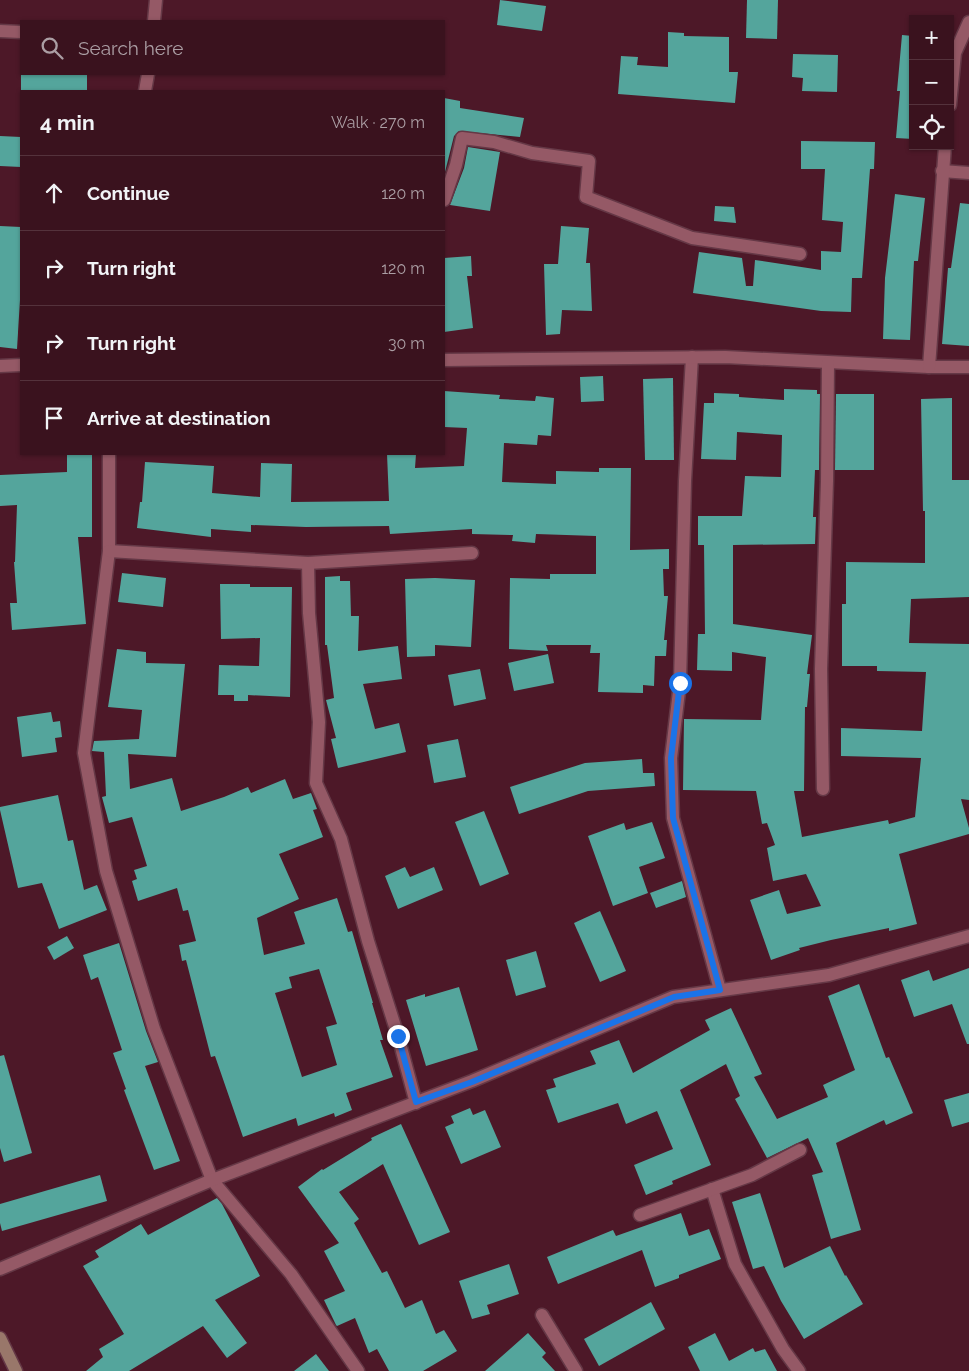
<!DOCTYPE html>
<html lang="en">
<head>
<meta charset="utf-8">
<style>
  body { margin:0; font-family:Raleway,sans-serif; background:#45202b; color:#f1f3f6 }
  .controls { position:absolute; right:15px; top:15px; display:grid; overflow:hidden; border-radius:0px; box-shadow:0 1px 4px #0004 }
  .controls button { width:45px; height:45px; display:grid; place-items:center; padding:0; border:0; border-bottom:1px solid #54323c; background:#3a121e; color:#f1f3f6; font:25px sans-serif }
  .stop { position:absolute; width:15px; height:15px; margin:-11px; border:4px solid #1a73e8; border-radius:50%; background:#fff }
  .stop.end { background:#1a73e8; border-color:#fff; box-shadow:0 1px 5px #0008 }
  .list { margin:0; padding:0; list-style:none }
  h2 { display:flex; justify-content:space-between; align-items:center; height:65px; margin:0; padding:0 20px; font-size:21px }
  h2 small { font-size:16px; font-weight:400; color:#ab9ea4 }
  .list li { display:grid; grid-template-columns:32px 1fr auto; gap:15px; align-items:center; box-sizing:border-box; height:75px; padding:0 20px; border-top:1px solid #54323c }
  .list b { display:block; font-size:19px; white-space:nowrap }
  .list em { font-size:16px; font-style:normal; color:#ab9ea4 }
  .icon { flex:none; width:28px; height:28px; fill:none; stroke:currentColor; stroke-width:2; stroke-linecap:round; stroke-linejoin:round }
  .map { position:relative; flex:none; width:969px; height:1371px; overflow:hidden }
  .search { position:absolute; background:#3a121e; box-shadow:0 1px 4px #0004; left:20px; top:20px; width:425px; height:55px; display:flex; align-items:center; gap:12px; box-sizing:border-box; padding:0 18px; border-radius:0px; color:#ab9ea4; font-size:19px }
  .panel { position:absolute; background:#3a121e; box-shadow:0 1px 4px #0004; left:20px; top:90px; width:425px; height:365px; border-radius:0px }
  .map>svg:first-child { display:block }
</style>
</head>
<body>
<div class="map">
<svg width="969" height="1371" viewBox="0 0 969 1371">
  <rect width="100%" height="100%" fill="#4d1828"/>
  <g fill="#54a59c" fill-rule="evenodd">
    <polygon points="500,0 546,6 542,31 497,25"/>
    <polygon points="747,0 778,0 777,39 746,38"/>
    <polygon points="668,32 684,33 684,36 729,37 729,72 738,72 735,103 618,94 621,56 638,57 637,65 668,67"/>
    <polygon points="902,35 913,36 913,139 896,138 900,91 897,91"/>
    <polygon points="793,54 838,55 837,92 802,91 803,78 792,77"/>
    <rect x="21" y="74" width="66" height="17"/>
    <polygon points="444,98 460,101 460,108 524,118 520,137 459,131 454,136 444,176"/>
    <polygon points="0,136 21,137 21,167 0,166"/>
    <polygon points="801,141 875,142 874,169 870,169 862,278 852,278 851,312 821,311 693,293 699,252 742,258 746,286 753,286 755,260 821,270 821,251 841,252 843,222 822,220 825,169 801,169"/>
    <polygon points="468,147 500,152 490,211 450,205 464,168"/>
    <polygon points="895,194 925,198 918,261 914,261 910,340 883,339 885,278"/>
    <polygon points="960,203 969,204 969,346 942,344 948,268 951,268"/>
    <polygon points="715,206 734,207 736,223 714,221"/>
    <polygon points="0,226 21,227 21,283 17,349 0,347"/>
    <polygon points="561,226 589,228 586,263 590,263 592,311 562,310 560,334 546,335 544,264 558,264"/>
    <polygon points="471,256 472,276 467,276 473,328 444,332 444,258"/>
    <polygon points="603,376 604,401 581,402 580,377"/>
    <polygon points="673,378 674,460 645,460 643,379"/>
    <polygon points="784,389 817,390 817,394 820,394 819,470 815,470 813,517 816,517 815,544 733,545 733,624 812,635 807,674 810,674 807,707 805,707 804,791 794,791 802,837 888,820 889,824 915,817 921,758 841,756 841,728 922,731 926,672 877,671 877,666 842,666 842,604 846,604 846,562 925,563 925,511 923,511 921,399 952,398 952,480 969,480 969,597 911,599 909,643 969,644 969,800 961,799 969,828 969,834 899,854 917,924 889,931 889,928 831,940 799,948 800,950 771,960 750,900 779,890 787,914 821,906 806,874 773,881 767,848 775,845 767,823 762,824 756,791 683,790 684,719 761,720 766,657 732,652 732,671 697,670 698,634 705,634 704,545 698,545 698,516 742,516 745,476 781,477 782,435 737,432 736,460 701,459 704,403 714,403 714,393 739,394 739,397 784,400"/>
    <polygon points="444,391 500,395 499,399 535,401 536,396 554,398 551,436 538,435 537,445 504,443 502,482 556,484 556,471 599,472 599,468 631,468 630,550 669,549 669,569 663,569 664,596 668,596 664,640 667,640 666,656 655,656 654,686 643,685 643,693 598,692 600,653 590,653 591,645 546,645 548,651 509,649 510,578 550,579 550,574 596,574 596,536 536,534 535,543 512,541 513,535 472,534 472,529 390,534 389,526 306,527 251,525 251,532 211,529 211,537 137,528 140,502 142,502 145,462 214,466 212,493 260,497 261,463 292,464 291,502 389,501 387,454 416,454 415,468 464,466 467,428 444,427"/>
    <polygon points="836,394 874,394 874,470 835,470"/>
    <polygon points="67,454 92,454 92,537 78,537 86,624 12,630 10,603 17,603 14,562 15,562 17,505 0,506 0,475 67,472"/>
    <polygon points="122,573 166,578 163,607 118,602"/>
    <polygon points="340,576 340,581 350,581 351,616 359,616 358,651 398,646 402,679 363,684 375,729 399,723 406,752 338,768 331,739 336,738 326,700 334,698 327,645 325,645 325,577"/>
    <polygon points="435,578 475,580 471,647 435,645 435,656 407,657 405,579"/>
    <polygon points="220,584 250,584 250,587 292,587 290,697 248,695 248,701 234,701 234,695 218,695 219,665 259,666 260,638 221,639"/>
    <path d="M117,649L146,652V663L185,664L176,757L128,754L130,789L172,778L181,811L224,797L248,787L251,793L285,779L293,799L311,793L317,809L313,810L323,837L279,854L299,899L257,918L264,955L305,944L294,912L337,898L348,932L352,931L373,1003H372L383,1040H380L393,1077L346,1093L352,1110L335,1117L334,1113L298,1126L296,1118L243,1137L215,1056L211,1057L186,960L182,961L179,945L196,941L188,910L183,911L177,888L138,901L132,881L137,879L134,870L147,866L132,817L109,823L102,797L106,796L104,752L92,751L94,741L139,739L142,710L108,707ZM319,969L337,1024L326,1027L337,1065L302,1077L275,993L292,988L289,977Z"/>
    <polygon points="548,654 554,683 514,691 508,663"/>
    <polygon points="480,669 486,699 454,706 448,675"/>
    <polygon points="51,712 53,722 60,721 62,737 55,738 57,752 22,757 17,717"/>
    <polygon points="458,739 466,777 434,783 427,745"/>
    <polygon points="642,759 643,773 654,773 655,786 588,791 519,814 510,787 585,763"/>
    <polygon points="58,795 68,841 73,840 84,890 97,885 107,910 59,929 42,883 18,888 0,810 0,807"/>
    <polygon points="484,811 509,874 480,886 455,822"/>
    <polygon points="652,822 665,858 639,867 648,893 613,906 588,836 624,823 626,830"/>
    <polygon points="405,867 410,877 434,867 443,890 398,909 385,876"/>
    <polygon points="682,881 686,897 656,908 650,893"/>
    <polygon points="600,911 626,971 600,982 574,923"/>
    <polygon points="67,936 74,948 54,960 47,947"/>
    <polygon points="119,943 146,1031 158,1062 145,1066 180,1161 154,1170 124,1090 126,1089 113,1053 122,1050 98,977 91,980 83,955"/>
    <polygon points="536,951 546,987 516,996 506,960"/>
    <polygon points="969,968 969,1044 967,1044 952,1004 914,1017 901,980 929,970 933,981"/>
    <polygon points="859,984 886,1058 889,1057 913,1113 886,1125 884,1120 836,1143 861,1230 831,1239 812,1175 823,1172 808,1138 767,1158 735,1099 740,1096 726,1064 680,1090 711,1165 672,1181 673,1184 646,1195 634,1165 673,1149 657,1111 626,1124 618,1103 558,1123 546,1090 556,1087 553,1079 596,1064 590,1051 619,1040 633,1073 710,1030 705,1020 731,1008 762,1074 754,1077 777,1119 828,1097 823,1085 855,1070 828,996"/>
    <polygon points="459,987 478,1050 426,1066 406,1000 425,994 425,997"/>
    <polygon points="4,1055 32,1153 4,1162 0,1148 0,1056"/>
    <polygon points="969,1093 969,1122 952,1127 944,1100"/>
    <polygon points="470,1108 473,1115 485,1110 501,1147 461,1164 445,1127 454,1123 451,1116"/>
    <polygon points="401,1124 450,1232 419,1245 383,1164 339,1192 359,1219 354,1223 382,1273 387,1271 405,1308 422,1300 436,1334 444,1330 457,1351 423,1371 389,1371 377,1349 369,1353 355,1318 337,1326 336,1325 324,1300 345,1291 324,1251 339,1243 298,1187 322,1169 323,1170 372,1140 371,1138"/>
    <polygon points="100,1175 107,1201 2,1231 0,1223 0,1204"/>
    <polygon points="760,1193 784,1268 830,1246 845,1276 846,1275 863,1304 804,1339 781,1301 764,1266 753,1269 747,1250 732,1202"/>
    <polygon points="217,1198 222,1204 260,1276 215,1300 247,1343 227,1358 203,1326 129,1371 86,1371 103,1357 99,1349 124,1334 83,1266 99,1257 95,1251 141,1224 148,1235"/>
    <polygon points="681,1213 689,1236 709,1229 721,1259 679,1275 679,1278 655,1287 642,1250 558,1284 547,1257 613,1230 616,1236"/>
    <polygon points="509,1264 519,1294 487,1305 490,1314 472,1319 459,1281"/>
    <polygon points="651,1302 665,1329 599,1366 584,1339"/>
    <polygon points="528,1333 546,1353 542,1357 555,1371 485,1371"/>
    <polygon points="715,1333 729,1361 753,1348 755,1352 765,1349 777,1371 700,1371 688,1347"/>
    <polygon points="316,1354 329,1371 294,1371"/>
  </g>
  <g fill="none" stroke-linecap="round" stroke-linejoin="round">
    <g stroke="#653846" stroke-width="15">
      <g id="street">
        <polyline points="154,21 156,0"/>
        <polyline points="0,31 21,32"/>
        <polyline points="145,91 148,74"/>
        <polyline points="950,105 955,53 969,22"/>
        <polyline points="942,171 969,173"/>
        <polyline points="444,200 456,165 462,138 494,142 532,153 589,161 586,197 692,238 800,254"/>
        <polyline points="692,357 685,481 680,683 671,758 673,818 720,990"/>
        <polyline points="444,360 725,357 929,367 969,367"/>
        <polyline points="0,366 21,365"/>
        <polyline points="929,367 945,146"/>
        <polyline points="109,454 109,551 84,753 106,871 154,1029 212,1180 291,1274 358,1371"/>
        <polyline points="109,551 308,563 472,553"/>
        <polyline points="308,563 309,613 319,722 316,783 341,839 368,941 398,1036 416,1103"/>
        <polyline points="823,789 821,669 827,481 828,363"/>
        <polyline points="712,1189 735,1264 783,1349 799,1371"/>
        <polyline points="640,1215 752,1175 800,1150"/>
        <polyline points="0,1269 212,1180 472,1081 673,997 829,975 969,936"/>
        <polyline points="542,1315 576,1371"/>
      </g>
    </g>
    <g stroke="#653846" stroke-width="15">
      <polyline id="secondary" points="0,1338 16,1371"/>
    </g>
    <use href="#street" stroke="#955966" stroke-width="12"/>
    <use href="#secondary" stroke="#99776a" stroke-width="12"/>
  </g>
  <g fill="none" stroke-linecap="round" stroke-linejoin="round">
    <polyline stroke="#1a73e8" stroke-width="6" points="398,1036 416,1102 472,1082 674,997 720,990 673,818 671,758 680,683"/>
  </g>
</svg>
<div class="controls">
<button>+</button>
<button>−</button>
<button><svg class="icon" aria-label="locate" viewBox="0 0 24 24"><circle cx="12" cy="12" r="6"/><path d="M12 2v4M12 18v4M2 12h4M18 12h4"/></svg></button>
</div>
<div class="stop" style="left:680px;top:683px"></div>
<div class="stop end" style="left:398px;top:1036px"></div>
<div class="search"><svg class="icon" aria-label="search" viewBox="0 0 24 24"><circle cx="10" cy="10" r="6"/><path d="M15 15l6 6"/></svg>Search here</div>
<section class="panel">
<h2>4 min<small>Walk · 270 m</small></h2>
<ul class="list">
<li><svg class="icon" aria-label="ahead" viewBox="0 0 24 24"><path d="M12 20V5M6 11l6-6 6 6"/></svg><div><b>Continue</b></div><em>120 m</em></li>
<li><svg class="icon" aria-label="right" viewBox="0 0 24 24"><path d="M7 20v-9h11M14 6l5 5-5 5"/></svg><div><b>Turn right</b></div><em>120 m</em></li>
<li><svg class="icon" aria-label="right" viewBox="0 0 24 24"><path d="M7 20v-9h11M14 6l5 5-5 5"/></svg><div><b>Turn right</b></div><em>30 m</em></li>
<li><svg class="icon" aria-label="arrive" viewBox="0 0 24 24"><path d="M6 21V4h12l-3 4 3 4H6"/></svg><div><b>Arrive at destination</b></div></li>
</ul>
</section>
</div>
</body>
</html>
